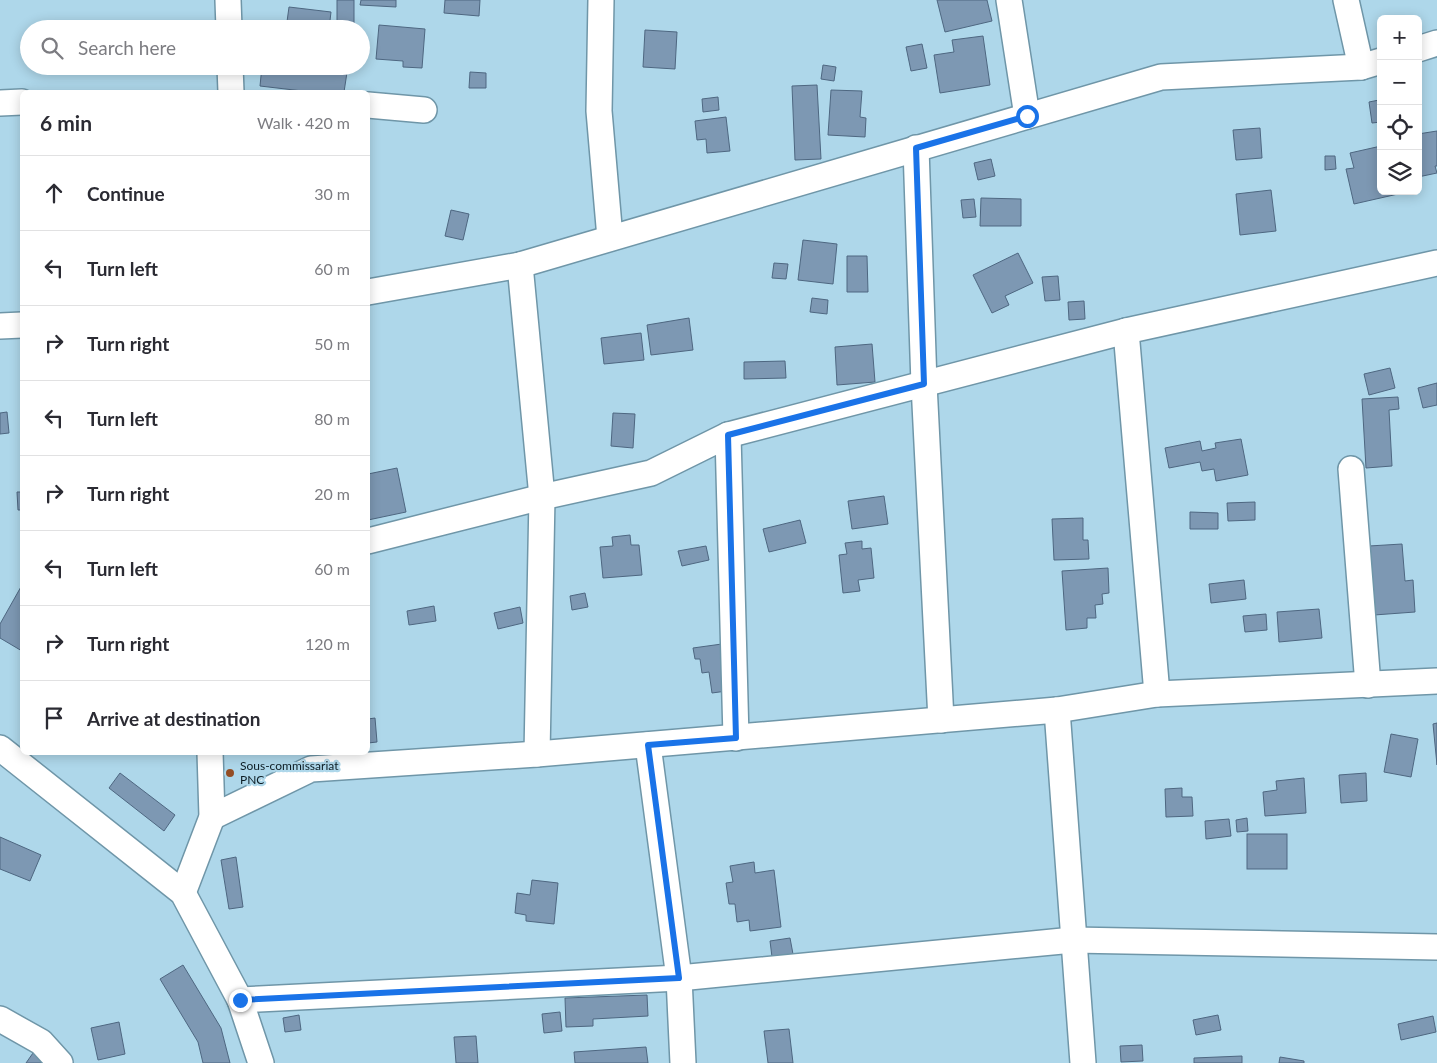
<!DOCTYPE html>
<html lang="en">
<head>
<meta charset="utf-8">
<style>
  body { margin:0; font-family:Lato,sans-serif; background:#f2f2f3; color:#2b2b33 }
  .controls { position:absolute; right:15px; top:15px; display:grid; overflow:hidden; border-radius:8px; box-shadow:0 2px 12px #0003 }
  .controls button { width:45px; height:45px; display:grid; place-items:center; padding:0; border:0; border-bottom:1px solid #e1e1e2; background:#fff; color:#2b2b33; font:25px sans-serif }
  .stop { position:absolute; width:15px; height:15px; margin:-11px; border:4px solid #1a73e8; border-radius:50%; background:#fff }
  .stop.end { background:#1a73e8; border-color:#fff; box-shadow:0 1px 5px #0008 }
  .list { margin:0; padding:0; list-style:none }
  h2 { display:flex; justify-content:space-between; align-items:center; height:65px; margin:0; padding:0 20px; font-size:21px }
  h2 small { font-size:16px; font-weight:400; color:#7c7c81 }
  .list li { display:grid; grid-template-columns:32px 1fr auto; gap:15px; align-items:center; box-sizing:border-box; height:75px; padding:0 20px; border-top:1px solid #e1e1e2 }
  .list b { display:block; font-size:19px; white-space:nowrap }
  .list em { font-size:16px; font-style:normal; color:#7c7c81 }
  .icon { flex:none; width:28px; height:28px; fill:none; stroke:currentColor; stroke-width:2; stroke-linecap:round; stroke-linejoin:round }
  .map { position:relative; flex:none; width:1437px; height:1063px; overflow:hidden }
  .search { position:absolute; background:#fff; box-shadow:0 2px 12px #0003; left:20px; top:20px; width:350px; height:55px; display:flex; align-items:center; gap:12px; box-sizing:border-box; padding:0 18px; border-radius:28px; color:#7c7c81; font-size:19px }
  .panel { position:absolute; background:#fff; box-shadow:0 2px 12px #0003; left:20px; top:90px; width:350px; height:665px; border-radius:8px }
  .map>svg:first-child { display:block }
</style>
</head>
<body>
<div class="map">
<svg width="1437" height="1063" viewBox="0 0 1437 1063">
  <rect width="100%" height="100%" fill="#aed7ea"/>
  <g fill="#7d98b3" stroke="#4e6781">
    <polygon points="337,0 354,0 354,23 337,22"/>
    <polygon points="361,0 396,0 396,7 360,5"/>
    <polygon points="445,0 480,0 479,16 444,13"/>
    <polygon points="937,0 987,0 992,21 945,32"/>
    <polygon points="289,7 331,12 329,29 286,29"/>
    <polygon points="379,25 425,29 422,68 403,67 403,61 376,59"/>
    <polygon points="645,30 677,32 675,69 643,67"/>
    <polygon points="983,36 990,85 940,93 934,55 954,52 952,40"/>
    <polygon points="922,44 927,68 911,71 906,47"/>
    <polygon points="823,65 836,67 834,81 821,79"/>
    <polygon points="262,66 348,66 344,92 311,92 260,86"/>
    <polygon points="470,72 486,73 486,88 469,88"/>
    <polygon points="817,85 821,159 795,160 792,86"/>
    <polygon points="831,90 862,91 860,117 866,118 865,137 828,135"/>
    <polygon points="1381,93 1381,122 1372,123 1369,102 1379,100 1378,94"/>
    <polygon points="718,97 719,110 703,112 702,99"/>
    <polygon points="726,117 730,151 707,153 706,139 697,140 695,121"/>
    <polygon points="1260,128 1262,158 1236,160 1233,130"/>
    <polygon points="1437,131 1437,166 1435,166 1437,173 1418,177 1418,134"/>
    <polygon points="1381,146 1381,191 1397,191 1398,194 1354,204 1346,169 1354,168 1350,153"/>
    <polygon points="1325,156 1335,156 1336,169 1325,170"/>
    <polygon points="991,159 995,176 978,180 974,163"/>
    <polygon points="1271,190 1276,231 1240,235 1236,194"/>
    <polygon points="981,198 1021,199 1021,226 980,226"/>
    <polygon points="974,199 976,217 963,218 961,200"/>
    <polygon points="451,210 469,214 463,240 445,236"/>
    <polygon points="803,240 837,244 833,284 798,280"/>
    <polygon points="1018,253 1033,283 1005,296 1009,305 992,313 973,275"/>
    <polygon points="847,256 867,256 868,292 847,292"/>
    <polygon points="774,263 788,264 786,279 772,278"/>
    <polygon points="1058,276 1060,300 1045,301 1042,277"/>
    <polygon points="812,298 828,300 827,314 810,312"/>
    <polygon points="1084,301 1085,319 1069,320 1068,302"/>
    <polygon points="689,318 693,350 651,355 647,325"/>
    <polygon points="641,333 644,360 604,364 601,338"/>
    <polygon points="872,344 875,382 837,385 835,347"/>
    <polygon points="785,361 786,378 744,379 744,362"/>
    <polygon points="1390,368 1395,388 1369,395 1364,374"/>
    <polygon points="1437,383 1437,405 1423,408 1418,388"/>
    <polygon points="1398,397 1399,409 1389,410 1392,466 1366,468 1362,399"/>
    <polygon points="7,412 9,433 0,434 0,413"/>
    <polygon points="613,413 635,414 633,448 611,446"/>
    <polygon points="1241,439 1248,475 1216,481 1214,469 1202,471 1200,462 1169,468 1165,448 1200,441 1202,451 1216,448 1215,443"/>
    <polygon points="397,468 406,512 368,520 368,474"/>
    <polygon points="17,492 22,492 22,510 18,510"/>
    <polygon points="884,496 888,524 852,529 848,501"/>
    <polygon points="1255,502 1255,520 1228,521 1227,503"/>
    <polygon points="1190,512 1218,513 1218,529 1190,529"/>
    <polygon points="1083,518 1083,540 1088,540 1089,559 1054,560 1052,519"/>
    <polygon points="800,520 806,543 769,552 763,529"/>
    <polygon points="630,535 631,545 639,545 642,575 603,578 600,547 613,546 612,537"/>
    <polygon points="862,541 862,549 871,548 874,578 858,580 860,591 843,593 839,555 847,554 845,543"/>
    <polygon points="1402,544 1405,581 1413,580 1415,612 1374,615 1369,546"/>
    <polygon points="706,546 709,560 682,566 678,551"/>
    <polygon points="1108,568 1109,593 1102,594 1103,604 1095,605 1096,618 1087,618 1087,628 1066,630 1062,571"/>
    <polygon points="1244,580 1246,599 1211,603 1209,584"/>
    <polygon points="22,585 22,651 0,638 0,624"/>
    <polygon points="585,593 588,607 572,610 570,596"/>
    <polygon points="434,606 436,621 409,625 407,611"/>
    <polygon points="520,607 523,623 498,629 494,613"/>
    <polygon points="1319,609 1322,638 1279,642 1277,612"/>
    <polygon points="1266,614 1267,630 1245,632 1243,616"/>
    <polygon points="729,643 734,690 712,693 709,672 702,673 700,659 695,659 693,648"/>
    <polygon points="375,718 377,742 368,743 368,719"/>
    <polygon points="1437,723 1437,765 1433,724"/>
    <polygon points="1391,734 1418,739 1411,777 1384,772"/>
    <polygon points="120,773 175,815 164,831 109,788"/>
    <polygon points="1366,773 1367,801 1341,803 1339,775"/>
    <polygon points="1304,778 1306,813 1265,816 1263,792 1277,790 1276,781"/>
    <polygon points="1182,788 1182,797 1192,797 1193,816 1166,817 1165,789"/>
    <polygon points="1247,818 1248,831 1237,832 1236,820"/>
    <polygon points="1229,819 1231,836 1206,839 1205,821"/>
    <rect x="1247" y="834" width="40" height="35"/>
    <polygon points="0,837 41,855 30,881 0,869"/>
    <polygon points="236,857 243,907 229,909 221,860"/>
    <polygon points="754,862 755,873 774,870 781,927 750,931 749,920 737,922 735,904 729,904 726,883 733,882 730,866"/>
    <polygon points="532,880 558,883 554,924 526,921 526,915 515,913 517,893 530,895"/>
    <polygon points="790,938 793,954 772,957 770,941"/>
    <polygon points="183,965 221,1028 230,1063 203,1063 198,1042 160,979"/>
    <polygon points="647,995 648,1016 593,1019 593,1026 566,1027 565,998"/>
    <polygon points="560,1012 562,1031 544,1033 542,1014"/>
    <polygon points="299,1015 301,1030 285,1032 283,1018"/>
    <polygon points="1218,1015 1221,1030 1196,1035 1193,1020"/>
    <polygon points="1433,1016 1436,1032 1401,1040 1398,1024"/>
    <polygon points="119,1022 125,1054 98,1060 91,1028"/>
    <polygon points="789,1029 793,1063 768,1063 764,1031"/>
    <polygon points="476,1036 478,1063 456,1063 454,1037"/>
    <polygon points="1142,1045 1143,1061 1121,1062 1120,1046"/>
    <polygon points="646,1047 648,1063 575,1063 574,1052"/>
    <polygon points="33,1053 47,1063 26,1063"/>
    <polygon points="1242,1056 1242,1063 1194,1063 1194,1058"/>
    <polygon points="1280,1057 1304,1061 1304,1063 1279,1063"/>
  </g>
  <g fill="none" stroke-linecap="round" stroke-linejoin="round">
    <g stroke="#6f96a8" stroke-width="28">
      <g id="minor">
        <polyline points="228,0 229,29"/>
        <polyline points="601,0 599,111 610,238"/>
        <polyline points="1009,0 1027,116"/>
        <polyline points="1346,0 1361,67"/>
        <polyline points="1418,49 1437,43"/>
        <polyline points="230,66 231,92"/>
        <polyline points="0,103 22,102"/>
        <polyline points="368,105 424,110"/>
        <polyline points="916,148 924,384 941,720"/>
        <polyline points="520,265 542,497 537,754"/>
        <polyline points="368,292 520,265 1161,77 1361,67 1381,61"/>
        <polyline points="0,326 22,325"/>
        <polyline points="1126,331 1157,694"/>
        <polyline points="728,435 736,738"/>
        <polyline points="1351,469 1368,685"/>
        <polyline points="368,541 542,497 651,473 728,435 1126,331 1437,263"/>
        <polyline points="1057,710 1083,1063"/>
        <polyline points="648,745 679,978 683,1063"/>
        <polyline points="0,748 183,893 240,1000 261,1063"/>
        <polyline points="212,817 311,769 537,754 1057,710 1157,694 1437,681"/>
        <polyline points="183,893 212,817 210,752"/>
        <polyline points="240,1000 679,978 1073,940 1437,947"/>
        <polyline points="0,1019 41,1042 60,1063"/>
      </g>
    </g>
    <use href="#minor" stroke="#fff" stroke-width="25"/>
  </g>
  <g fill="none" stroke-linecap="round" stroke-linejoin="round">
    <polyline stroke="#1a73e8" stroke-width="6" points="240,1000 679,978 648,745 736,738 728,435 924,384 916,148 1027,116"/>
  </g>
  <circle fill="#934d25" stroke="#aed7ea" stroke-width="2" cx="230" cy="773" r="5"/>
  <g text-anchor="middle" stroke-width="4.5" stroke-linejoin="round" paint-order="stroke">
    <g font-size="12" fill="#0d1d24" stroke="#aed7ea" text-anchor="start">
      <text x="240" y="770">Sous-commissariat<tspan x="240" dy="14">PNC</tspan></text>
    </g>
  </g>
</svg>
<div class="controls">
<button>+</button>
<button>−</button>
<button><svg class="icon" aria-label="locate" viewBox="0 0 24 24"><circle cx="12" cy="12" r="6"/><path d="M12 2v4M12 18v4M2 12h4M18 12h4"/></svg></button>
<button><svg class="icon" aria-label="layers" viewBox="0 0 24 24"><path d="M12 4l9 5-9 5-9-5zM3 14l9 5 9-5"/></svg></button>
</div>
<div class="stop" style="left:1027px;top:116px"></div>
<div class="stop end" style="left:240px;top:1000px"></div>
<div class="search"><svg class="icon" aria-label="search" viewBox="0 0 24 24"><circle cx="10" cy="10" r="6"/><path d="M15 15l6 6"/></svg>Search here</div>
<section class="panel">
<h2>6 min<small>Walk · 420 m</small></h2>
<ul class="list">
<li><svg class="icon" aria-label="ahead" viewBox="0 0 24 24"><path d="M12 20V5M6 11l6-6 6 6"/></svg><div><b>Continue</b></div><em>30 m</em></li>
<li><svg class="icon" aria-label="left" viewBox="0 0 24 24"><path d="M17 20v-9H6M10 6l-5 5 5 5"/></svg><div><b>Turn left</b></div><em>60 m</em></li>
<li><svg class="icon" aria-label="right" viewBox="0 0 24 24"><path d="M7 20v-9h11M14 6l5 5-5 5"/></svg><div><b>Turn right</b></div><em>50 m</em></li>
<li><svg class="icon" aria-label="left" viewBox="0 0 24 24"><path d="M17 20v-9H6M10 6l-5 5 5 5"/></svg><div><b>Turn left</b></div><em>80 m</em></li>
<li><svg class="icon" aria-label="right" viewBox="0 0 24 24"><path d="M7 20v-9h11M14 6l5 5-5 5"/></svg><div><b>Turn right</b></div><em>20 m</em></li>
<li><svg class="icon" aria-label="left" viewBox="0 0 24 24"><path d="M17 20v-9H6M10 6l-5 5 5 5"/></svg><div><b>Turn left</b></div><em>60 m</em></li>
<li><svg class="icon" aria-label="right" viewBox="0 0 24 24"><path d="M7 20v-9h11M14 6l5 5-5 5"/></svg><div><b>Turn right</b></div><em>120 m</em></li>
<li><svg class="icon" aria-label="arrive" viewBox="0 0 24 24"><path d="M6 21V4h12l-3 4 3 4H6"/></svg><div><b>Arrive at destination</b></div></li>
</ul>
</section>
</div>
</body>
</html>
